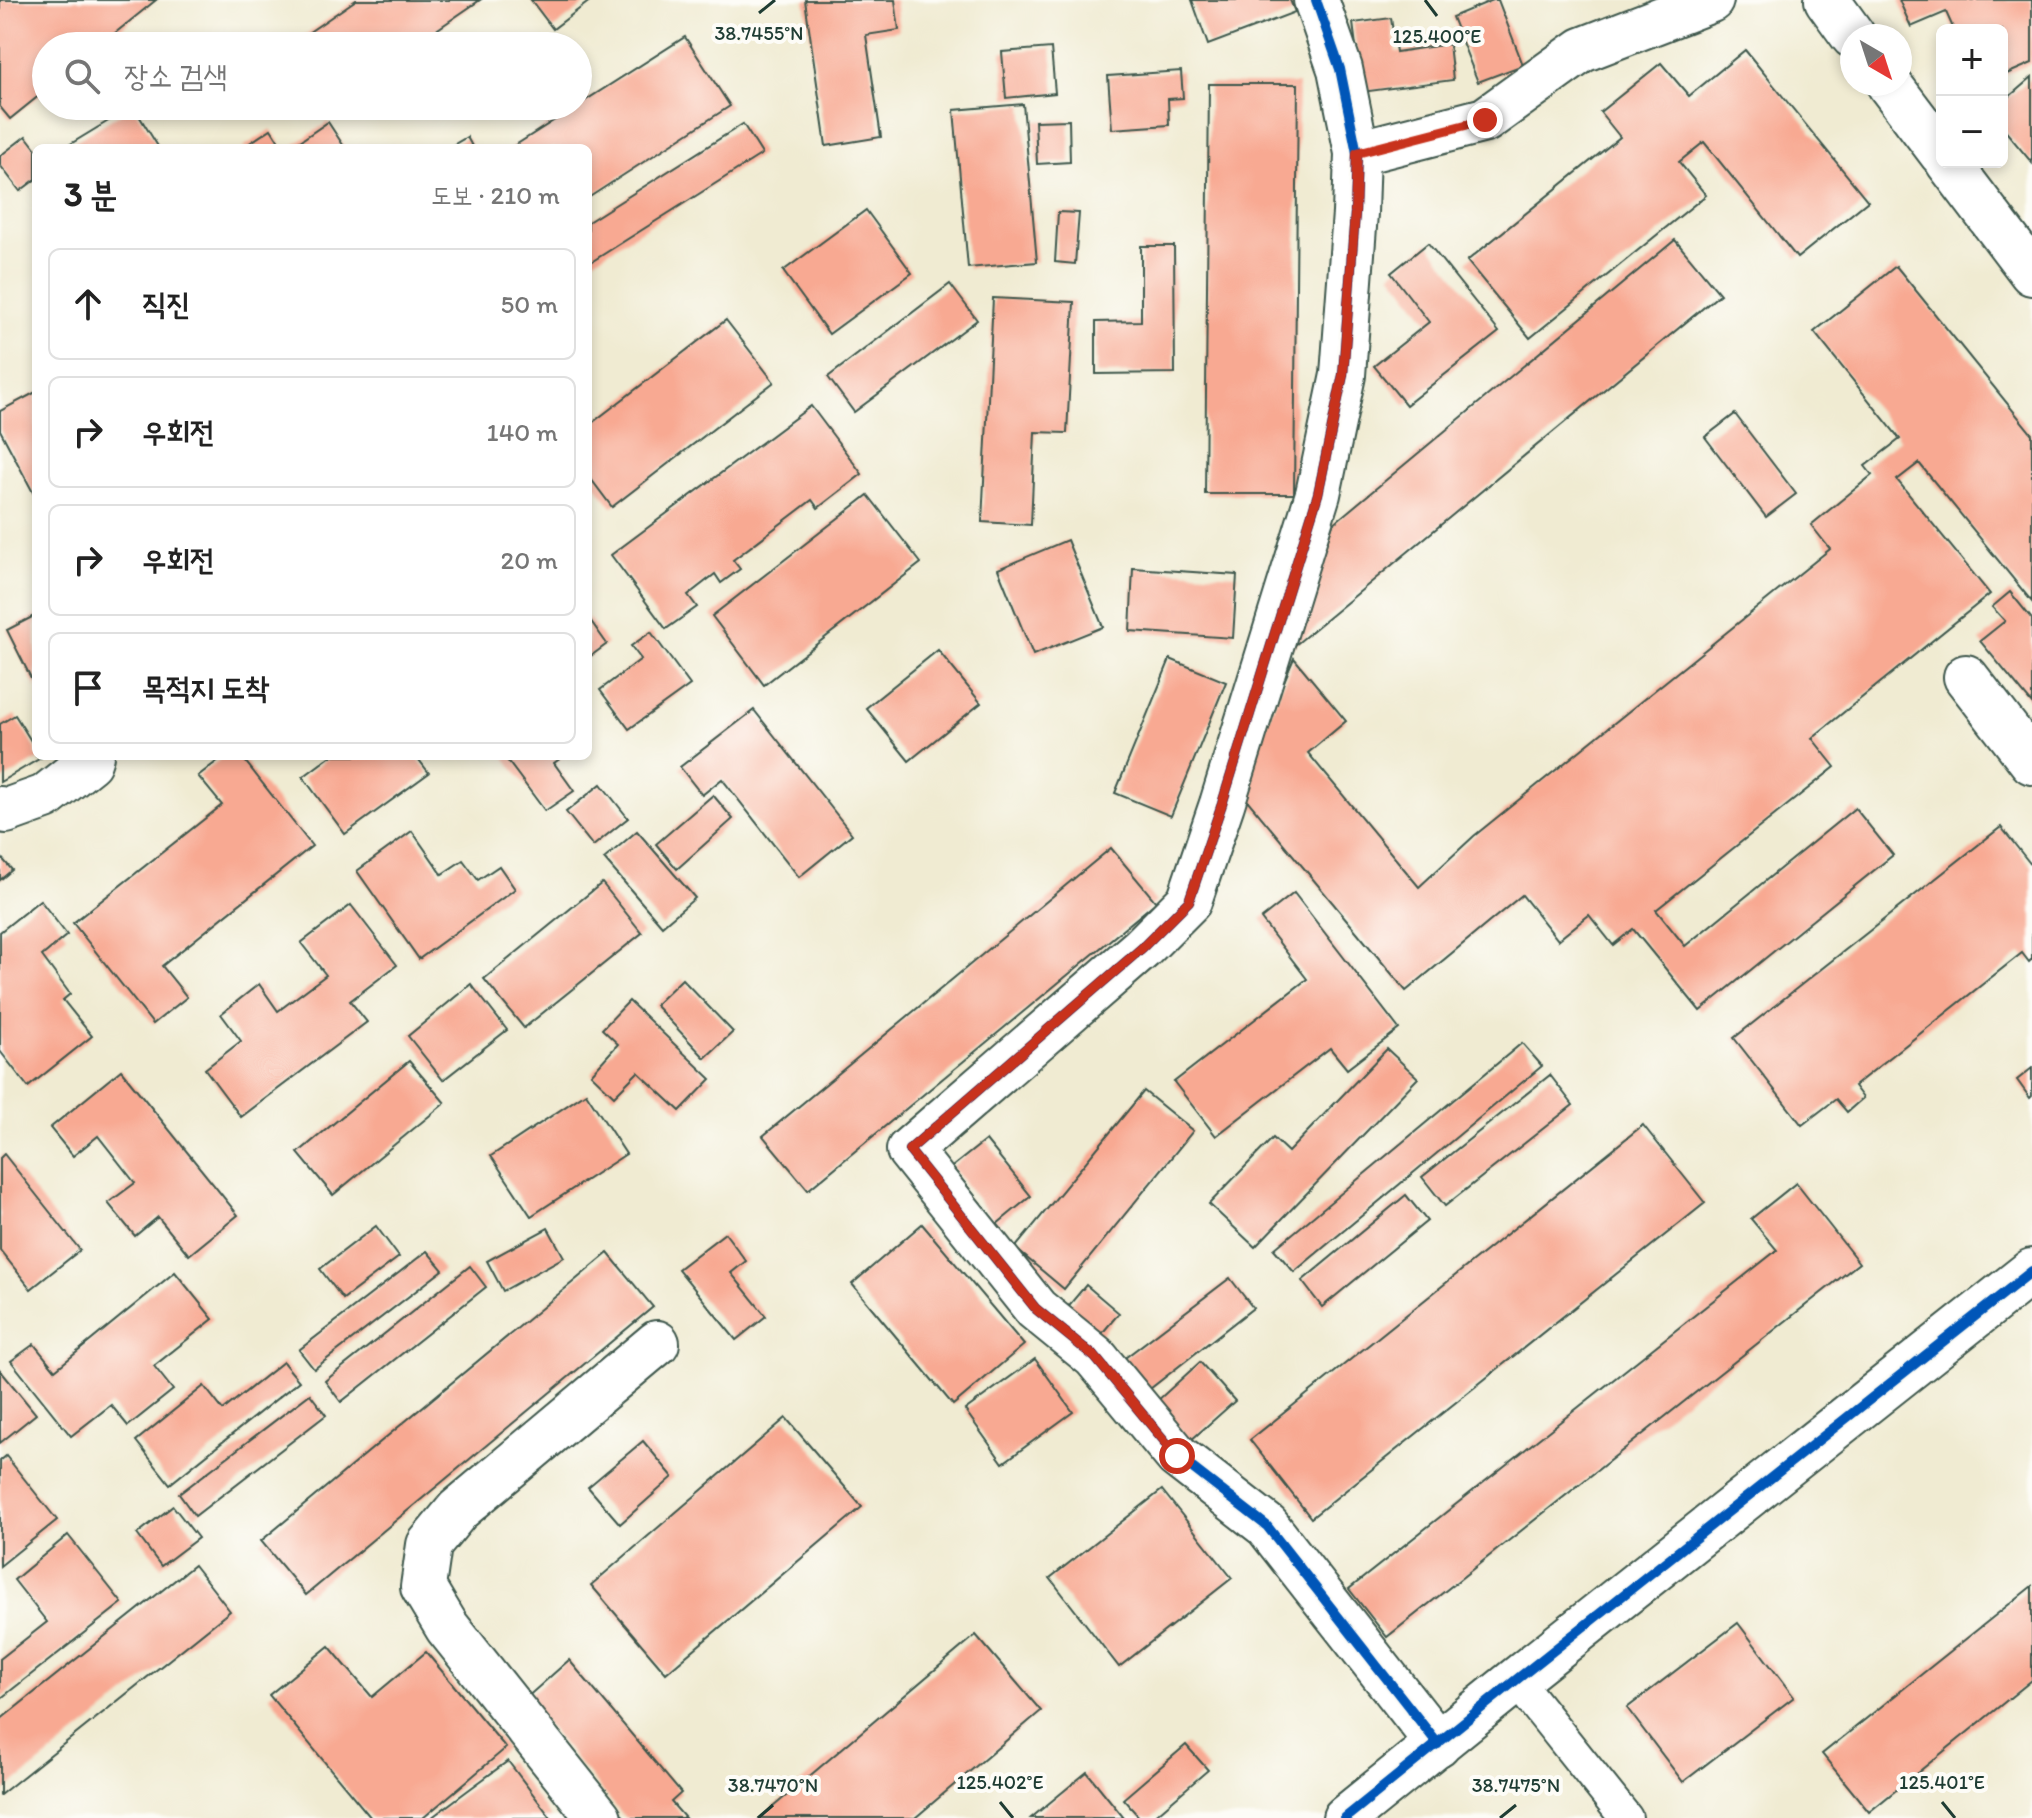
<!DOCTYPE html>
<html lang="ko">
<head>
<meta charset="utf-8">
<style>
  body { margin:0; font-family:Itim,"Poor Story",sans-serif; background:#f6f6f6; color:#222 }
  .controls { position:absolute; right:24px; top:24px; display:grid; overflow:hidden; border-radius:12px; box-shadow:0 4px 12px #0003 }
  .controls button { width:72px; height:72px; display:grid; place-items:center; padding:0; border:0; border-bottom:2px solid #e0e0e0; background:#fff; color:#222; font:40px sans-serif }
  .compass { position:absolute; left:1840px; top:24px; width:72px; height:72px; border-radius:50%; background:#fff; box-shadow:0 4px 12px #0003; rotate:141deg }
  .stop { position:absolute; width:24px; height:24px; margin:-18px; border:6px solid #c8321e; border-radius:50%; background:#fff }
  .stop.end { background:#c8321e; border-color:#fff; box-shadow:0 2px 8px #0008 }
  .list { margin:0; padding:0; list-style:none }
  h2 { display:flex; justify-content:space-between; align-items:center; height:104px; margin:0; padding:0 32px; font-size:34px }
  h2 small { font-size:26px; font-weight:400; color:#767676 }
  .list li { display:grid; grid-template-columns:52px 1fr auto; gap:24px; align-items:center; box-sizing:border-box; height:112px; margin:0 16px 16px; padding:0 16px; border:2px solid #e0e0e0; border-radius:12px }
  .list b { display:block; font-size:30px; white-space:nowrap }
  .list em { font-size:26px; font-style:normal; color:#767676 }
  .icon { flex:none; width:44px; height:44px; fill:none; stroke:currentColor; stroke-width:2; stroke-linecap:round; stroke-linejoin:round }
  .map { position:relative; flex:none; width:2032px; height:1818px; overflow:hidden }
  .search { position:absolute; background:#fff; box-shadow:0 4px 12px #0003; left:32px; top:32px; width:560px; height:88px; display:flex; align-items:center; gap:20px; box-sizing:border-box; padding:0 28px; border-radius:44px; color:#767676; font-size:30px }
  .panel { position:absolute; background:#fff; box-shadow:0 4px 12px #0003; left:32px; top:144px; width:560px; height:616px; border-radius:12px }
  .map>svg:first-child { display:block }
</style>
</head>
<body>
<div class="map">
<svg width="2032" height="1818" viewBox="0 0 2032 1818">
  <rect width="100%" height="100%" fill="#fdfcf7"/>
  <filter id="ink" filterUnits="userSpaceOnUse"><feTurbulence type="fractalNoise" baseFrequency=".0125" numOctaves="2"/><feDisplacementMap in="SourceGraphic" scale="16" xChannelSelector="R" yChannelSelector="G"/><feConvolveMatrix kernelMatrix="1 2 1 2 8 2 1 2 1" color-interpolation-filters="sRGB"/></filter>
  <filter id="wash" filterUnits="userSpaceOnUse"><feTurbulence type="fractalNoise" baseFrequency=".006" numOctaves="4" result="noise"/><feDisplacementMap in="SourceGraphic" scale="32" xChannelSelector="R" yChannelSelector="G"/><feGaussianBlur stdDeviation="1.8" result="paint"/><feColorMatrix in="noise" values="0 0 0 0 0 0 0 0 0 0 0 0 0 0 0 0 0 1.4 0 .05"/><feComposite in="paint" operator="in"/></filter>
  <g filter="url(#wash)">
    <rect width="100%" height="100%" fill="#f0ebd2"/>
    <g id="blocks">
      <g fill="#f8a992">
        <polygon points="0,0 156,0 99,46 46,46 46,90 10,119 0,107"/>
        <polygon points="356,0 480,0 413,46 289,46"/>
        <polygon points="531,0 591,0 553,29"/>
        <polygon points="805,0 895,0 899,30 866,35 881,137 826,146"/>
        <polygon points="1192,0 1290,0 1295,12 1208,45"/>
        <polygon points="1493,0 1498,0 1523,65 1478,82 1452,17"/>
        <polygon points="1899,0 2032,0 2032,63 2002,76 2002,30 1954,30 1946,12 1911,27"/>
        <polygon points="1391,18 1396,52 1449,44 1453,80 1362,92 1353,23"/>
        <polygon points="685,37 730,106 588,198 588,148 511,148"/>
        <polygon points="1051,48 1055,93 1006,98 1002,52"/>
        <polygon points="1745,50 1868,201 1797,258 1704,142 1679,162 1706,195 1530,338 1467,261 1620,137 1600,112 1661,63 1689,96"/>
        <polygon points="1181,71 1183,98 1168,99 1169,125 1112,129 1108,76"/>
        <polygon points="2032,77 2032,163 2002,127 2002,103"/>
        <polygon points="1209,84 1298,84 1294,494 1205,494"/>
        <polygon points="1023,104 1037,262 968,268 954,110"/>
        <polygon points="133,106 159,148 64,148"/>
        <polygon points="1069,120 1070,162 1037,164 1035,121"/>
        <polygon points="328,122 345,148 290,148"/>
        <polygon points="743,124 762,154 588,264 588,222"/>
        <polygon points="271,129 283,148 242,148"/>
        <polygon points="26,136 36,149 36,179 20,191 0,165 0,156"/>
        <polygon points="467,137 473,148 448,148"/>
        <polygon points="866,210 912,273 829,334 783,271"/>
        <polygon points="1058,212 1079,213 1075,264 1055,262"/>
        <polygon points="1675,240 1720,294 1288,651 1333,524"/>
        <polygon points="1428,243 1499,332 1406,405 1374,366 1429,322 1391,273"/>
        <polygon points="1141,246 1174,246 1175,373 1096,374 1096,322 1141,321"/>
        <polygon points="1896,266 2032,434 2032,602 1919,463 1897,480 1990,594 1812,738 1835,767 1656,910 1685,946 1855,808 1893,855 1700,1011 1633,929 1613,945 1589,915 1558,940 1522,895 1406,991 1238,789 1294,658 1346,721 1308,753 1419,887 1474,836 1830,549 1811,525 1872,475 1865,466 1900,439 1814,332"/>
        <polygon points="950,284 977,320 854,412 828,377"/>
        <polygon points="993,298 1074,302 1067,433 1035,432 1031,525 982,522"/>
        <polygon points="726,320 774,382 612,507 588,475 588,426"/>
        <polygon points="36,392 36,498 0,430 0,411"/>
        <polygon points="811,406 862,474 818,508 812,500 733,560 740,569 721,583 715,574 688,595 697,607 666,629 611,555"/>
        <polygon points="1735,414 1796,494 1766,517 1705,437"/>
        <polygon points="868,495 921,563 764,685 712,616"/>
        <polygon points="1067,540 1103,627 1033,655 998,569"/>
        <polygon points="1133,568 1237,575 1233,638 1130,631"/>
        <polygon points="2010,592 2032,619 2032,704 1980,641 2005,621 1992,607"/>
        <polygon points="36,615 36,688 7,630"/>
        <polygon points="588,617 607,644 588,658"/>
        <polygon points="651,632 690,685 629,729 600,690 641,659 631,646"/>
        <polygon points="938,650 981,703 909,761 866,708"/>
        <polygon points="1170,659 1226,682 1171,816 1115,793"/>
        <polygon points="754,710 852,834 799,877 722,779 702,795 680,767"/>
        <polygon points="15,715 36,749 36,756 44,756 0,782 0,724"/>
        <polygon points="224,756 241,756 312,846 162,966 187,997 153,1024 73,923 222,805 198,776"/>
        <polygon points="331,756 416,756 429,773 345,834 303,777"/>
        <polygon points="504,756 564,756 554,763 574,791 545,811"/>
        <polygon points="601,784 628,818 593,846 566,812"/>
        <polygon points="713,795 733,819 677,869 656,844"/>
        <polygon points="2001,827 2032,866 2032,959 2029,962 2022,953 1854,1086 1863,1098 1847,1112 1836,1099 1802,1125 1734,1038"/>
        <polygon points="412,831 442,874 463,860 478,880 499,866 515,889 419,959 357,871"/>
        <polygon points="637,831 695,898 662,926 604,859"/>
        <polygon points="1111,848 1156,902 808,1190 763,1136"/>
        <polygon points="0,856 12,870 0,880"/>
        <polygon points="602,883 642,933 524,1028 484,979"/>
        <polygon points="1294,893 1399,1029 1347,1069 1330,1048 1216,1136 1174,1082 1307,979 1261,919"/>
        <polygon points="40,900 67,935 42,956 70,994 63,1000 92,1036 28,1087 0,1051 0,932"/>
        <polygon points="351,905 397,965 350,1001 367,1022 241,1117 205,1069 241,1041 221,1014 259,984 278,1011 326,975 301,943"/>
        <polygon points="682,979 733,1032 705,1058 655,1005"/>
        <polygon points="471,984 507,1030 443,1080 408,1036"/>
        <polygon points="629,1001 711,1079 680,1111 638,1072 614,1096 591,1074 618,1044 602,1029"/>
        <polygon points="1522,1043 1542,1066 1294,1272 1274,1249"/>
        <polygon points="1387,1049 1418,1078 1255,1247 1209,1204 1273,1138 1288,1152"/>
        <polygon points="409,1061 445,1103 333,1195 298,1153"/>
        <polygon points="2032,1068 2032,1096 2030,1098 2017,1080"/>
        <polygon points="121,1070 238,1215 189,1255 158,1217 135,1236 108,1203 135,1183 98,1136 73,1156 50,1128"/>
        <polygon points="1550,1075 1573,1105 1445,1206 1422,1177"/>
        <polygon points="1144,1091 1193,1131 1064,1289 1015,1248"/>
        <polygon points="586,1093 626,1154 531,1216 491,1156"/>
        <polygon points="1643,1125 1705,1203 1311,1518 1250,1440"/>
        <polygon points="986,1140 1031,1196 997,1224 952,1167"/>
        <polygon points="4,1154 80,1250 31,1289 0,1250 0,1158"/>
        <polygon points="1796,1183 1859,1263 1387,1637 1349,1589 1777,1250 1751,1219"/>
        <polygon points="1406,1195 1427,1221 1322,1307 1302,1281"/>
        <polygon points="922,1224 1024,1345 953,1405 852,1284"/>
        <polygon points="376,1226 399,1257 343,1299 320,1269"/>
        <polygon points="548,1228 564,1257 503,1291 487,1261"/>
        <polygon points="725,1233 746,1261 731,1273 766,1316 736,1340 678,1269"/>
        <polygon points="427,1251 443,1270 314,1369 299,1350"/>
        <polygon points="608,1253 653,1307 306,1595 261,1541"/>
        <polygon points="470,1266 486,1287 341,1402 325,1381"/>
        <polygon points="175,1272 213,1319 154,1366 173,1390 128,1426 111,1405 71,1436 11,1361 34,1344 55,1370"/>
        <polygon points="1230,1278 1253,1308 1146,1392 1121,1361"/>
        <polygon points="1086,1285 1119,1313 1099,1337 1065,1310"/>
        <polygon points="1035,1359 1073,1412 1003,1463 965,1410"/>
        <polygon points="283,1362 299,1381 170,1484 136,1441 204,1386 223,1410"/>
        <polygon points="1200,1362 1235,1401 1190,1441 1156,1402"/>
        <polygon points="0,1370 36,1414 0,1443"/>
        <polygon points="310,1394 326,1415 195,1516 179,1494"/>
        <polygon points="786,1418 862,1507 666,1673 591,1585"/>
        <polygon points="643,1441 673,1477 620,1524 588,1487"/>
        <polygon points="6,1456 57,1520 0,1566 0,1461"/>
        <polygon points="1162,1490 1232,1578 1119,1667 1050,1578"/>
        <polygon points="173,1506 198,1538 161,1566 137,1534"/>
        <polygon points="68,1535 122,1603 0,1699 0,1659 47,1622 14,1580"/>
        <polygon points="194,1565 230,1611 0,1795 0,1720"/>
        <polygon points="2032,1586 2032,1680 1869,1812 1822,1754"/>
        <polygon points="1738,1623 1794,1697 1683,1782 1627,1708"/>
        <polygon points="976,1635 1041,1711 915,1818 760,1818"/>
        <polygon points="329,1646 372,1697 426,1652 506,1748 423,1818 371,1818 269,1695"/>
        <polygon points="569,1660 681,1793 671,1802 685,1818 625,1818 525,1699"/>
        <polygon points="1186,1745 1208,1770 1152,1818 1140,1818 1123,1799"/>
        <polygon points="508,1761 551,1818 431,1818 467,1791"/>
        <polygon points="1087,1772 1124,1818 1031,1818"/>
      </g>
    </g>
  </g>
  <g filter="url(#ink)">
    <use href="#blocks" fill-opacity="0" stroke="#3e574c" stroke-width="2"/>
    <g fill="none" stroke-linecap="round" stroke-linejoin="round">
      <g stroke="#3e574c" stroke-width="36">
        <polyline id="lane" points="1516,1680 1626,1818"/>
      </g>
      <g stroke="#3e574c" stroke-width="48">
        <g id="street">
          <polyline points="1316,0 1340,69 1357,153 1355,213 1343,375 1318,494 1222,804 1189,901 1142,948 909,1150 1036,1309 1095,1357 1177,1456 1267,1526 1438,1744"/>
          <polyline points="1827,0 1853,36"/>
          <polyline points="1889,84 1942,154"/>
          <polyline points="1357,153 1485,120 1582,50 1711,0"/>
          <polyline points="1948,162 2032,273"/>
          <polyline points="1966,677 2032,762"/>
          <polyline points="0,809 6,811 45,797 89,762 91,756"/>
          <polyline points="599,1818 447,1627 423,1587 429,1545 458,1510 657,1343"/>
        </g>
      </g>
      <g stroke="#3e574c" stroke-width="48">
        <polyline id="secondary" points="1345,1818 1516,1680 2032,1271"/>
      </g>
      <use href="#lane" stroke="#fff" stroke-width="32"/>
      <use href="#street" stroke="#fff" stroke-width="44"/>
      <use href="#secondary" stroke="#fff" stroke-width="44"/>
      <g stroke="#fdfcf7" stroke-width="15">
        <g id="cycleway">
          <polyline points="1316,0 1340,69 1357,153 1355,213 1343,375 1318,494 1222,804 1189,901 1142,948 909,1150 1036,1309 1095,1357 1177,1456 1267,1526 1438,1744"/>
          <polyline points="1345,1818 1516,1680 2032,1271"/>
        </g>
      </g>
      <use href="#cycleway" stroke="#0057b8" stroke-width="10"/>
    </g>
  </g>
  <g fill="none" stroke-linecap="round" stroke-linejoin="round" filter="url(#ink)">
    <polyline stroke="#c8321e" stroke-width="10" points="1177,1456 1095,1357 1036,1309 909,1150 1142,948 1189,901 1222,804 1318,494 1343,375 1355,213 1357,153 1485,120"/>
  </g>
  <path fill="none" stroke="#1f3d34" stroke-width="3" d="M1425,0L1437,16M759,13L775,0M1000,1802L1013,1818M1942,1802L1955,1818M758,1818L773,1805M1500,1818L1516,1805"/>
  <g font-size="20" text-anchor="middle" fill="#1f3d34" stroke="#fdfcf7" stroke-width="8" stroke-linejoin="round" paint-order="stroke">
    <text x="759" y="40">38.7455°N</text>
    <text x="1437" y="43">125.400°E</text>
    <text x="1000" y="1789">125.402°E</text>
    <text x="1942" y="1789">125.401°E</text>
    <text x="773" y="1792">38.7470°N</text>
    <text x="1516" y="1792">38.7475°N</text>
  </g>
</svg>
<div class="controls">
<button>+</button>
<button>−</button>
</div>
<svg class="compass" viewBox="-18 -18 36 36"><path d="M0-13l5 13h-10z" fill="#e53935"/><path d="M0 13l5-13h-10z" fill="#767676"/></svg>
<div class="stop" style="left:1177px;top:1456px"></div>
<div class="stop end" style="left:1485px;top:120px"></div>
<div class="search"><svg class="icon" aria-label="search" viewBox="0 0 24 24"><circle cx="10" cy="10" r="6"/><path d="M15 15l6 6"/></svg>장소 검색</div>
<section class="panel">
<h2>3 분<small>도보 · 210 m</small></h2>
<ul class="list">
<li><svg class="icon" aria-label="ahead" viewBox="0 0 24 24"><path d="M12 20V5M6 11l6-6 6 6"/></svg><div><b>직진</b></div><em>50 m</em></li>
<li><svg class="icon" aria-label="right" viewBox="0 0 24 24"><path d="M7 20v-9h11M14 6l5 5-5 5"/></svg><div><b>우회전</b></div><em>140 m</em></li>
<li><svg class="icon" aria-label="right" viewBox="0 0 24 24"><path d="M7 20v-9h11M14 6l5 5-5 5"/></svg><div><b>우회전</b></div><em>20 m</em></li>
<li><svg class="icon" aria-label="arrive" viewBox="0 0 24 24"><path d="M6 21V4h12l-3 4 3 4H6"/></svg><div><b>목적지 도착</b></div></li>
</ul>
</section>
</div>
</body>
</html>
